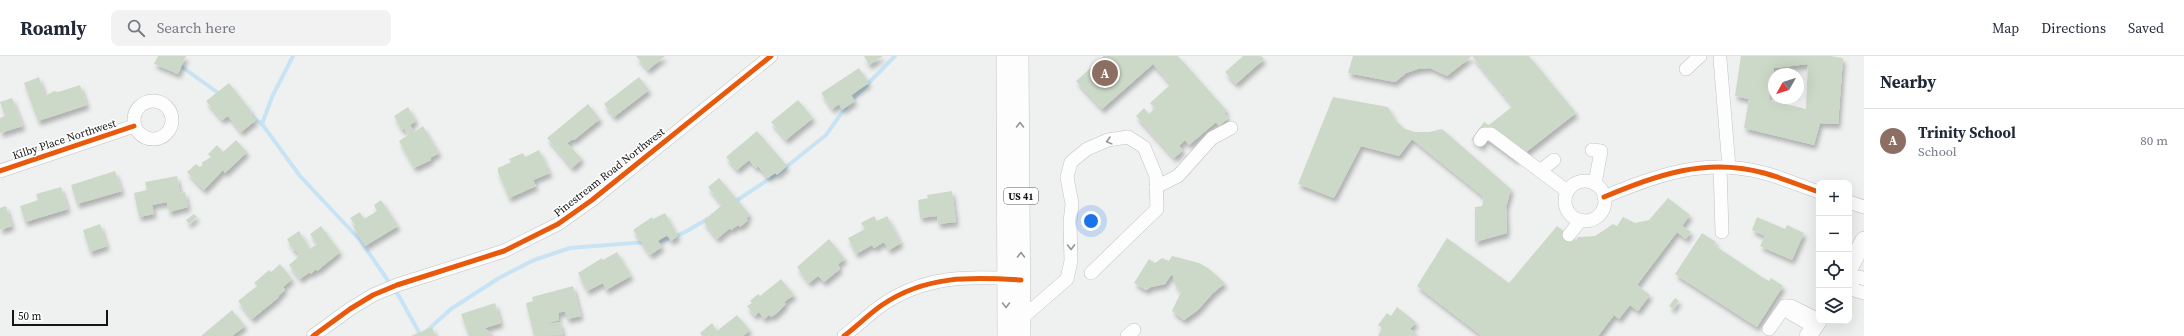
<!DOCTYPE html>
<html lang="en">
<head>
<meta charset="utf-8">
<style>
  body { margin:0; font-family:"Source Serif 4",serif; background:#f2f2f3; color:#1f2937 }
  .controls { position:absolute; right:12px; bottom:12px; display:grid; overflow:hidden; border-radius:8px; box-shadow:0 4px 16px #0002 }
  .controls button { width:36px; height:36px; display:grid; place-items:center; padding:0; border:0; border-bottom:1px solid #e0e1e3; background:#fff; color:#1f2937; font:20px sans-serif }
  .compass { position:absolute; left:1768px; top:12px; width:36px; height:36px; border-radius:50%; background:#fff; box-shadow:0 4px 16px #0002; rotate:231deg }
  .scale { position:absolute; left:12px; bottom:10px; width:96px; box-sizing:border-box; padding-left:4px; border:2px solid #141514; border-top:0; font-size:11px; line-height:14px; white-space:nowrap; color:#141514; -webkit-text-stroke:3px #fff; paint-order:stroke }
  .you { position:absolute; left:1091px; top:165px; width:14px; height:14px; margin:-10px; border:3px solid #fff; border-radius:50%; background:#1a73e8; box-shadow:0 0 0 6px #1a73e833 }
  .badge { display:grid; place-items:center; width:26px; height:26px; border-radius:50%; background:#616261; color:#fff; font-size:13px; font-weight:700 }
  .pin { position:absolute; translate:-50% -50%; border:2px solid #fff; box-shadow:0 1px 4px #0006 }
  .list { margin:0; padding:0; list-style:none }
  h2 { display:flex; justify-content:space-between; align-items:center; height:52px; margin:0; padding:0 16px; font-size:17px }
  h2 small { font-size:13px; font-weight:400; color:#747a83 }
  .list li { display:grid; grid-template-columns:26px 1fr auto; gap:12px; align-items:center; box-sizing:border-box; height:64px; padding:0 16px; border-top:1px solid #e0e1e3 }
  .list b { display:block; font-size:15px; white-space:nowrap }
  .list p { margin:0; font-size:13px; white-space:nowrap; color:#747a83 }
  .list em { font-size:13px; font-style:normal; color:#747a83 }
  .icon { flex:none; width:22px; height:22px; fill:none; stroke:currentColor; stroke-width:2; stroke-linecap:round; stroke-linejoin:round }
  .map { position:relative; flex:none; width:1864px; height:280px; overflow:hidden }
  header { display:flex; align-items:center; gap:24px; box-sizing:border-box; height:56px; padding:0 20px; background:#fff; border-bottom:1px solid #e0e1e3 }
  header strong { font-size:19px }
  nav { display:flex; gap:22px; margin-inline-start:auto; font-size:14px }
  .search { width:280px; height:36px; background:#f2f2f3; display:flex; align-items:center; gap:10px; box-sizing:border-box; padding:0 14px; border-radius:8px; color:#747a83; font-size:15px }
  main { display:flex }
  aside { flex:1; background:#fff }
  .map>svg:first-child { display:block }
</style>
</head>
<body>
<header>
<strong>Roamly</strong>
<div class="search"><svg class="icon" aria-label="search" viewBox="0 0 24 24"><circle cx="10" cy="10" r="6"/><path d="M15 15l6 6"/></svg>Search here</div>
<nav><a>Map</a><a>Directions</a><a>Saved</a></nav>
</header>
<main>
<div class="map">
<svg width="1864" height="280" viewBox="0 0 1864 280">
  <defs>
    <filter id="shadow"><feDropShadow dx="2.5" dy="4.5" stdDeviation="2" flood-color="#0004"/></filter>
  </defs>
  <rect width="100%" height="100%" fill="#eff1f0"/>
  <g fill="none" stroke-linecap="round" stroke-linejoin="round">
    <g stroke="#c8e3f4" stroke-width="4">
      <polyline points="178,8 221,39"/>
      <polyline points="251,60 262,68 300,120 360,184 400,242 421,280"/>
      <polyline points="262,68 272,41 293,0"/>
      <polyline points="733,147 781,115 826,79 848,48 895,0"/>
      <path d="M653,186C674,184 689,174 707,163"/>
      <polyline points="421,280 451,253 499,222 534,204 570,192 646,186"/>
    </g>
  </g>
  <g fill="#cdd9c8" fill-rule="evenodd" filter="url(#shadow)">
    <polygon points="158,0 186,0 178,18 154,8"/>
    <polygon points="636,0 665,0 648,14"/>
    <polygon points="864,0 883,0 869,9"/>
    <polygon points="1104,0 1178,0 1227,55 1224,57 1228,62 1219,70 1216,66 1189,89 1185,84 1179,90 1183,94 1174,102 1136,60 1144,52 1149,58 1155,52 1150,47 1171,28 1153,8 1102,53 1076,25"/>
    <polygon points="1243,0 1261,0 1264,3 1236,28 1225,16"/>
    <polygon points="1353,0 1529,0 1576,57 1516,104 1486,83 1482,91 1471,84 1484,66 1489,69 1513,50 1472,0 1447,20 1430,12 1418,13 1406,17 1395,26 1348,17"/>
    <path d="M1741,0H1830L1843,2L1838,68L1820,67L1814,89L1744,72L1749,43L1735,40ZM1808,8L1806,53L1769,44L1774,12Z"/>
    <polygon points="859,12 869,27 851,39 855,45 842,54 839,48 832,53 821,37"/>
    <polygon points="39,21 45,40 54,35 58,36 80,29 87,49 38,65 24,27"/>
    <polygon points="639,21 649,34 614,61 604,48"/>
    <polygon points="229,27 252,56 251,58 256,64 241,76 228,60 222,64 206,45"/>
    <polygon points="1333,41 1388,51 1395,64 1405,73 1415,76 1429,76 1442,73 1511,133 1506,151 1507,177 1475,186 1475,151 1482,150 1484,141 1412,83 1399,100 1361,90 1334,142 1298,128"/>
    <polygon points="12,42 23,70 0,77 0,62 5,60 0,46"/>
    <polygon points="798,44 813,62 786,84 771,66"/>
    <polygon points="588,48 600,63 574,84 573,83 567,87 582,103 572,112 547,82"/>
    <polygon points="408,51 416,65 410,69 414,76 423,70 439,97 430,102 431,104 414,112 399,85 408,79 404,72 402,74 394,60"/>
    <polygon points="757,75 787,110 777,119 775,117 768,122 758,110 756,112 749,104 737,114 726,101"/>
    <polygon points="236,84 247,96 225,117 223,114 204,134 187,116 196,108 200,111 203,108 201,107 211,101 208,98 217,89 223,96"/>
    <polygon points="539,94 550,117 533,124 536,130 509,142 498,116 498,112 511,106 509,103 523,97 525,101"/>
    <polygon points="115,115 122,135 77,148 71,129"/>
    <polygon points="177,120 180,137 185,136 188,151 169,156 167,146 152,149 154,158 139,161 134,137 147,134 145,126"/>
    <polygon points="719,122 750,159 746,162 748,164 740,171 738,169 731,174 730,172 717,183 703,165 722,149 708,131"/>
    <polygon points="61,131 68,153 25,166 20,150 38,144 36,138"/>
    <polygon points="952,135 956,166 938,168 937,160 920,162 918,144 928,142 927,139"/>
    <polygon points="1668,142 1690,159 1682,170 1691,176 1686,183 1677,176 1637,229 1650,239 1638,255 1630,249 1619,263 1614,259 1598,280 1482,280 1417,230 1447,182 1509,227 1557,170 1576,184 1578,181 1595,180 1613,168 1617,170 1623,161 1635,167 1649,164"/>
    <polygon points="381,144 398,170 365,190 353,170 355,169 350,162 360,156 364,163 377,155 374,149"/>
    <polygon points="6,150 12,170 0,174 0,152"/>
    <polygon points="665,157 678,180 671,185 667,179 658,185 662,191 650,199 633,174 652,161 653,163"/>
    <polygon points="194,158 197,161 189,168 186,164"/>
    <polygon points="874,160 877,165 887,160 901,187 889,194 884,186 874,192 872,189 856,198 848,182 865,173 861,167"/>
    <polygon points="1757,161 1785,173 1787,169 1804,177 1792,204 1760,190 1765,180 1752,174"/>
    <polygon points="100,168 107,190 90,196 83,174"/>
    <polygon points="321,170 340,196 317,215 316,213 311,218 310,216 300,223 289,209 298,201 297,200 299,198 295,194 294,195 287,183 299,175 310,193 317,188 310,178"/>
    <polygon points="1702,177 1716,186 1714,189 1762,221 1769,225 1771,222 1783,230 1757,271 1675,218"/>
    <polygon points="829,183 845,203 838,208 840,213 824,226 818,220 809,227 797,211"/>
    <polygon points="617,196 631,220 606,234 603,227 587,235 578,217 602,202 603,204"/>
    <polygon points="1172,200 1199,207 1208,212 1225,227 1212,238 1198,254 1184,264 1172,255 1181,236 1175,228 1173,220 1171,219 1165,228 1151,231 1146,234 1134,227 1149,203 1155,207 1162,202 1169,205"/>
    <polygon points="280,208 292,223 283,231 285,234 278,240 279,241 252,263 238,245 257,230 254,227 269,214 271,216"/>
    <polygon points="781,223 794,239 784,246 786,248 776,258 771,261 769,259 764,263 759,256 755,260 747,250 752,247 750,245 758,238 760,240"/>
    <polygon points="573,230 581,260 567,263 565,255 558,257 559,264 549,267 549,268 560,266 563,279 534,280 526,247 533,245 532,241"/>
    <polygon points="1675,242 1679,245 1673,253 1669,250"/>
    <polygon points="495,247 501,267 485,272 494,280 469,280 461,258"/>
    <polygon points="1397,251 1416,266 1410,273 1416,277 1414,280 1378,280 1382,272 1378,269 1387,257 1391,260"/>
    <polygon points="232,254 245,270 232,280 201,280"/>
    <polygon points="737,259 750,274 743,280 702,280 700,277 712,267 717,275"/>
    <polygon points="432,271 436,280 411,280"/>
  </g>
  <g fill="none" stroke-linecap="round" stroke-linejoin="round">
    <g stroke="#c1c3c2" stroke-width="14">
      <g id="minor">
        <polyline points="1720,3 1729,111"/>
        <polyline points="1686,13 1700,0"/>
        <circle cx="153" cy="64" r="19"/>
        <polyline points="1480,84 1484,78 1491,78 1567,135"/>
        <polyline points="1592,94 1601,95 1595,128"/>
        <polyline points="1720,111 1722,176"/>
        <polyline points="0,115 134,70"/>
        <polyline points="1540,115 1554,104"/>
        <circle cx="1585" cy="145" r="20"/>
        <polyline points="1156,131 1178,120 1212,82 1231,72"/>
        <path d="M1604,141C1658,119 1705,101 1764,117C1783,122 1801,130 1819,136"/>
        <polyline points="1849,146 1864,151"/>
        <polyline points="1569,179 1581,164"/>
        <polyline points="1849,223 1860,221 1864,223"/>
        <polyline points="1851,224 1854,234 1864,237"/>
        <polyline points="1022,262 1067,223 1071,205 1070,166 1072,148 1067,121 1071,106 1087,93 1108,84 1128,81 1144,91 1156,120 1157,153 1091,217"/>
        <polyline points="1814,271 1790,257 1785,250 1791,250 1819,264"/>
        <polyline points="1769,273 1785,250"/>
        <polyline points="313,280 350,253 373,239 397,229 504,195 558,168 592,144 771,0"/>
        <path d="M844,280C857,270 869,258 882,249C924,220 967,220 1015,223"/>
        <polyline points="1127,280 1134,274"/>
      </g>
    </g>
    <g stroke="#c1c3c2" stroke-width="18">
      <g id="major">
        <polyline points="1005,0 1006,280"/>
        <polyline points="1020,0 1022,280"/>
        <polyline points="1849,213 1864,184"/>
        <polyline points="1808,280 1819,264"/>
      </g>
    </g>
    <use href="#minor" stroke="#fdfdfd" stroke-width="13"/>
    <use href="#major" stroke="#fdfdfd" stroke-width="17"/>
    <g stroke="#fff" stroke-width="8">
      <g id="cycleway">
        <polyline points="0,115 134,70"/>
        <path d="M1604,141C1658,119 1705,101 1764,117C1783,122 1801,130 1819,136"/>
        <polyline points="313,280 350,253 373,239 397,229 504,195 558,168 592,144 771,0"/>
        <path d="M844,280C857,270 869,258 882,249C926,219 971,221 1021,224"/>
      </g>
    </g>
    <use href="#cycleway" stroke="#e8590c" stroke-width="5"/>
  </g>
  <defs><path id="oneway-chevron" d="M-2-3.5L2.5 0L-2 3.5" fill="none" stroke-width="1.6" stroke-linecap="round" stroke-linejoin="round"/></defs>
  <g stroke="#949594">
    <use href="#oneway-chevron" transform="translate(1020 69) rotate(-90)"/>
    <use href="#oneway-chevron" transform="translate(1109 85) rotate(165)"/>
    <use href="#oneway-chevron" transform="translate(1071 191) rotate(89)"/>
    <use href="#oneway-chevron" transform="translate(1021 199) rotate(-90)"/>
    <use href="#oneway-chevron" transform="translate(1006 249) rotate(90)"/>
  </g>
  <g text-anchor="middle" stroke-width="3" stroke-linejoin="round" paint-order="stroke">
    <rect fill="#fff" stroke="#5a5b5a" stroke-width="1" x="1004" y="132" width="34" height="16" rx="3"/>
    <g font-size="10" font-weight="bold" fill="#141514">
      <text x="1021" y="144">US 41</text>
    </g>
    <g font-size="11" fill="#141514" stroke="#fff">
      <text transform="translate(64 83) rotate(-18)" y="4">Kilby Place Northwest</text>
      <text transform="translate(609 116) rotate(-38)" y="4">Pinestream Road Northwest</text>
    </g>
  </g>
</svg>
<div class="controls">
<button>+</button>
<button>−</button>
<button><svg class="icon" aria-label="locate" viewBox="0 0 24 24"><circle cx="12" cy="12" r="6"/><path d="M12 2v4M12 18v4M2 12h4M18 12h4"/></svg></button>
<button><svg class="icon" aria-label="layers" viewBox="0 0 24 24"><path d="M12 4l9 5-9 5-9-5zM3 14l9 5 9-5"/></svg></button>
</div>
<svg class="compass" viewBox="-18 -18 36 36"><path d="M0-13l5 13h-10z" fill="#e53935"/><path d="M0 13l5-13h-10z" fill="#747a83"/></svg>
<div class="scale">50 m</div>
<div class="you"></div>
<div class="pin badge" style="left:1105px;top:17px;background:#8d6e63">A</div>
</div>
<aside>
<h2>Nearby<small></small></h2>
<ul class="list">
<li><span class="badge" style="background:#8d6e63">A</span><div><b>Trinity School</b><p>School</p></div><em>80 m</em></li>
</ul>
</aside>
</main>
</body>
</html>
